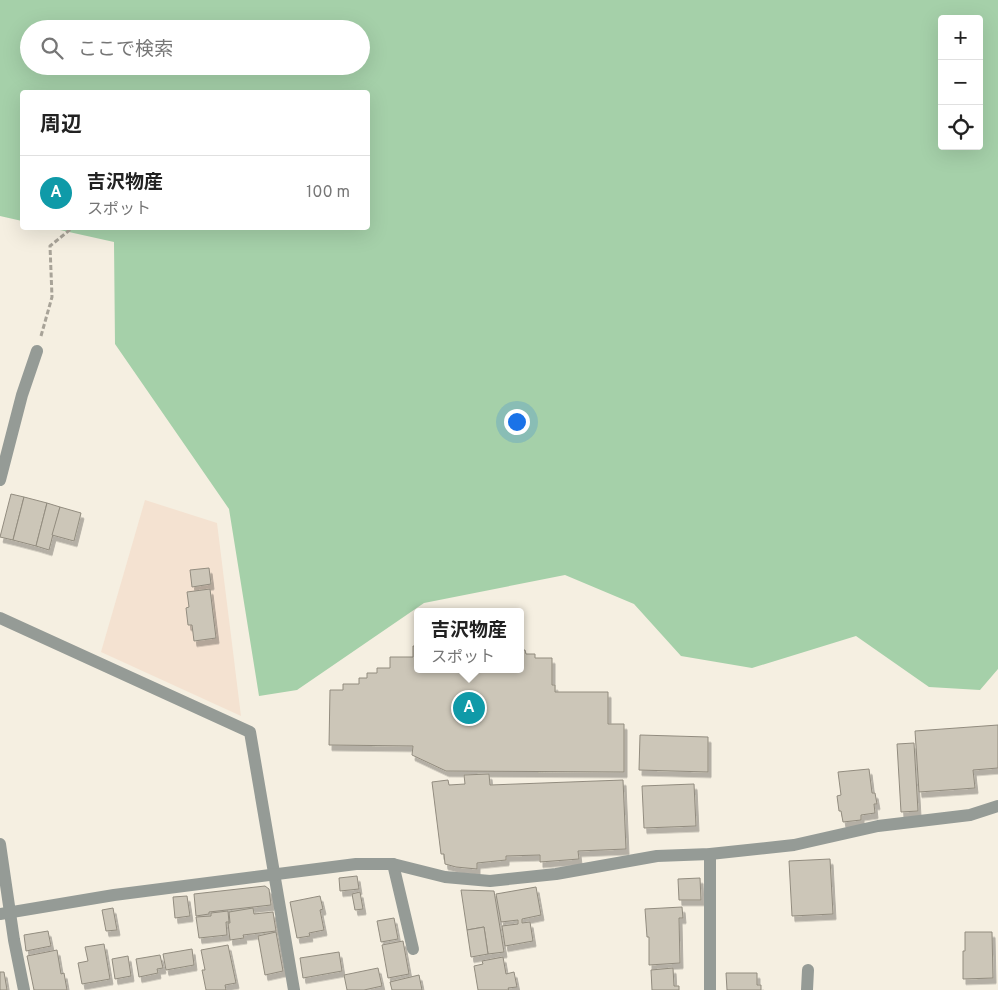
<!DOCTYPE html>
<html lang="ja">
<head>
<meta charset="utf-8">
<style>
  body { margin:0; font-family:Overpass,"Noto Sans JP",sans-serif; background:#f6f6f6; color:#222 }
  .controls { position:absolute; right:15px; top:15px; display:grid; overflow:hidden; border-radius:5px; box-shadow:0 5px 20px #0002 }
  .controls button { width:45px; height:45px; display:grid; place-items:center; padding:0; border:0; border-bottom:1px solid #e0e0e0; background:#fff; color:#222; font:25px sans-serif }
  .you { position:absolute; left:516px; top:421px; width:18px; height:18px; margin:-12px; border:4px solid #fff; border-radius:50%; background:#1a73e8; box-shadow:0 0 0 8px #1a73e833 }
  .badge { display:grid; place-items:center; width:32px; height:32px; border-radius:50%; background:#cd3f36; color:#fff; font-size:16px; font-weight:700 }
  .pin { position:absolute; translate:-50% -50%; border:2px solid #fff; box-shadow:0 1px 5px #0006 }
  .popup { position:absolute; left:414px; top:608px; width:110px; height:65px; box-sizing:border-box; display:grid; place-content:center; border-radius:5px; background:#fff; filter:drop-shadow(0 1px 4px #0005); font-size:16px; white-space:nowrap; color:#767676 }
  .popup b { font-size:19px; color:#222 }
  .popup::after { content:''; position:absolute; left:50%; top:100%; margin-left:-10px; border:10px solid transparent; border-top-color:#fff }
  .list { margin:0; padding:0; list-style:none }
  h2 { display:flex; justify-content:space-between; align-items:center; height:65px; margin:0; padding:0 20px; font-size:21px }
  h2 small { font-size:16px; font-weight:400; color:#767676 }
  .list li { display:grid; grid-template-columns:32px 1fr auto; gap:15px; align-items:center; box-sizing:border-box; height:75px; padding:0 20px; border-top:1px solid #e0e0e0 }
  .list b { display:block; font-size:19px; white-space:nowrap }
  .list p { margin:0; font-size:16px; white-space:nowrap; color:#767676 }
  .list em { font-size:16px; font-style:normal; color:#767676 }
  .icon { flex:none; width:28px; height:28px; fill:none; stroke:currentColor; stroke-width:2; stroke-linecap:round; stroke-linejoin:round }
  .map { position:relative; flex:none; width:998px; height:990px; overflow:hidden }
  .search { position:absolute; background:#fff; box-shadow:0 5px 20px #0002; left:20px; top:20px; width:350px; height:55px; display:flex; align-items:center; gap:12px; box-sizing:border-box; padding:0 18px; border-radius:28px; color:#767676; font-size:19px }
  .panel { position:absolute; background:#fff; box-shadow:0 5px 20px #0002; left:20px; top:90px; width:350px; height:140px; border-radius:5px }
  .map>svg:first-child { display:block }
</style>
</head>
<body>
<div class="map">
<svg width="998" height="990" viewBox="0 0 998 990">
  <defs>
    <filter id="shadow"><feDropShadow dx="3" dy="5.5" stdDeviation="0" flood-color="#0004"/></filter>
  </defs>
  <rect width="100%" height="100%" fill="#f5efe1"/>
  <polygon fill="#f4e2d1" points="145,500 217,523 241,716 101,652"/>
  <path fill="#a5d0a9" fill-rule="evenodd" d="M0,0H998V669L980,690L929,687L856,636L752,668L681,656L634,604L565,575L424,603L297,690L259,696L229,509L115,344L114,242L51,228H368V92H22V221L0,216ZM942,19H979V146H942ZM29,29H361V66H29Z"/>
  <g fill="#ccc6b8" stroke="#928c7f" filter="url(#shadow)">
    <polygon points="11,494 24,497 13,540 0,537"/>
    <polygon points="24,497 47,503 36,546 13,540"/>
    <polygon points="47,503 60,507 49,550 36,546"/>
    <polygon points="60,507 81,513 74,541 52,535"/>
    <polygon points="209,568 211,584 192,587 190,570"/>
    <polygon points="210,589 216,638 194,641 192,625 188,625 186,608 189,607 187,592"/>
    <polygon points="413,646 418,646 418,669 520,669 520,650 525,650 526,654 535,654 535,658 552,658 552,685 555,685 555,692 608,692 608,724 624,724 624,772 446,771 412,755 413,746 329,745 330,690 343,690 343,684 359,684 359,678 367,678 367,673 377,673 377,668 390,668 390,657 413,657"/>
    <polygon points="998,725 998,768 973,770 975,788 919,792 915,731"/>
    <polygon points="640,735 708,737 708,772 639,770"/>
    <polygon points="914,743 918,811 901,812 897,744"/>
    <polygon points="869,769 872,793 875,793 877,804 874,804 875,813 861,815 861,820 843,822 841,811 839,811 837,796 841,795 838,772"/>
    <polygon points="489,774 490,785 623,780 626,849 578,851 579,859 540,862 540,855 506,856 506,860 477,863 477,869 456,867 445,864 444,854 441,854 432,782 448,780 449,785 465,784 464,775"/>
    <polygon points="694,784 696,826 644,828 642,786"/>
    <polygon points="830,859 833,914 792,916 789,861"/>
    <polygon points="357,876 359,889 340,891 339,878"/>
    <polygon points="700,878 701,900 679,900 678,879"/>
    <polygon points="265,886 269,889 271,905 209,912 209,914 196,916 194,894"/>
    <polygon points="536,887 541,915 522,919 522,923 530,922 533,941 505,946 502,926 518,924 518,920 501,922 496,894"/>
    <polygon points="461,890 494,891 504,952 488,954 484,927 467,930"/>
    <polygon points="360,892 363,909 355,910 352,894"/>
    <polygon points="187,896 190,916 175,918 173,897"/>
    <polygon points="320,896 323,909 320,910 324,930 309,933 310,936 297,938 290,902"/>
    <polygon points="682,907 683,918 679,918 680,963 649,965 649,937 647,937 645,909"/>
    <polygon points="113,908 117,930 106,931 102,910"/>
    <polygon points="253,908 254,914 273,912 276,931 243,935 244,938 230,940 228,923 230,923 229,912"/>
    <polygon points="228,911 229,922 226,922 227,935 199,938 196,917 211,916 211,913"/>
    <polygon points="394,918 398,939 381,942 377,921"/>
    <polygon points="484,927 488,954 471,957 467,930"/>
    <polygon points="48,931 51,946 26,951 24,935"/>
    <polygon points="276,932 283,971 265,975 258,936"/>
    <polygon points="965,932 992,932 993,978 963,979 963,951 965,951"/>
    <polygon points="403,941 409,974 388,978 382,945"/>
    <polygon points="104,944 110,979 82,984 78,963 88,961 85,947"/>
    <polygon points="228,945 236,983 225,985 226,990 206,990 202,970 205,970 201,950"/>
    <polygon points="192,949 194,965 166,970 163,954"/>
    <polygon points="57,950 61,974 64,973 67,990 34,990 27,956"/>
    <polygon points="339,952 342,971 303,978 300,958"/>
    <polygon points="160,955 163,968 157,969 158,973 139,977 136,959"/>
    <polygon points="128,956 131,976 115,979 112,959"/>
    <polygon points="503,957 506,974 514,972 517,987 508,988 509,990 478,990 474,966 483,964 482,961"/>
    <polygon points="378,968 382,986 364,990 347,990 344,975"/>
    <polygon points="673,968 674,986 679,986 679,990 652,990 651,970"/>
    <polygon points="0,972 4,972 7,990 0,990"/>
    <polygon points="726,973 757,973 757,985 761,985 761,990 727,990"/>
    <polygon points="419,975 422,990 392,990 390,982"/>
  </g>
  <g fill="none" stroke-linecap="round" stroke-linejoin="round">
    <polyline stroke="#a8a398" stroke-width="3" stroke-dasharray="5 2.5" stroke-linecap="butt" points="41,336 52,297 50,246 72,228"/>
    <g stroke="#959b96" stroke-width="12">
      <polyline points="0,480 22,395 37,351"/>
      <polyline points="0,618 250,732 294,990"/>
      <polyline points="0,844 14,940 24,990"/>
      <polyline points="710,854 710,990"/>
      <polyline points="393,864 413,949"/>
      <polyline points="0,914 114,895 356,864 393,864 445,877 490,881 556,874 657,856 710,854 794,845 878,826 970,815 998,806"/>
      <polyline points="807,990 808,970"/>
    </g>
  </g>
</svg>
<div class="controls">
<button>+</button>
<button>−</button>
<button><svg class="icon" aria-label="locate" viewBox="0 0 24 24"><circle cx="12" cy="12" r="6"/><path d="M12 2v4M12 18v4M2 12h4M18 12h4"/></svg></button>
</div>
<div class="you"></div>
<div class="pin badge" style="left:469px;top:708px;background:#0f9aa8">A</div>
<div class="popup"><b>吉沢物産</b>スポット</div>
<div class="search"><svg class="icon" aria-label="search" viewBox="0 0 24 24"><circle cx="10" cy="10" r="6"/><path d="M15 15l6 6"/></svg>ここで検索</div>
<section class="panel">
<h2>周辺<small></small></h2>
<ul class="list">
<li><span class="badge" style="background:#0f9aa8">A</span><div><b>吉沢物産</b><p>スポット</p></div><em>100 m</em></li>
</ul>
</section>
</div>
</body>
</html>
